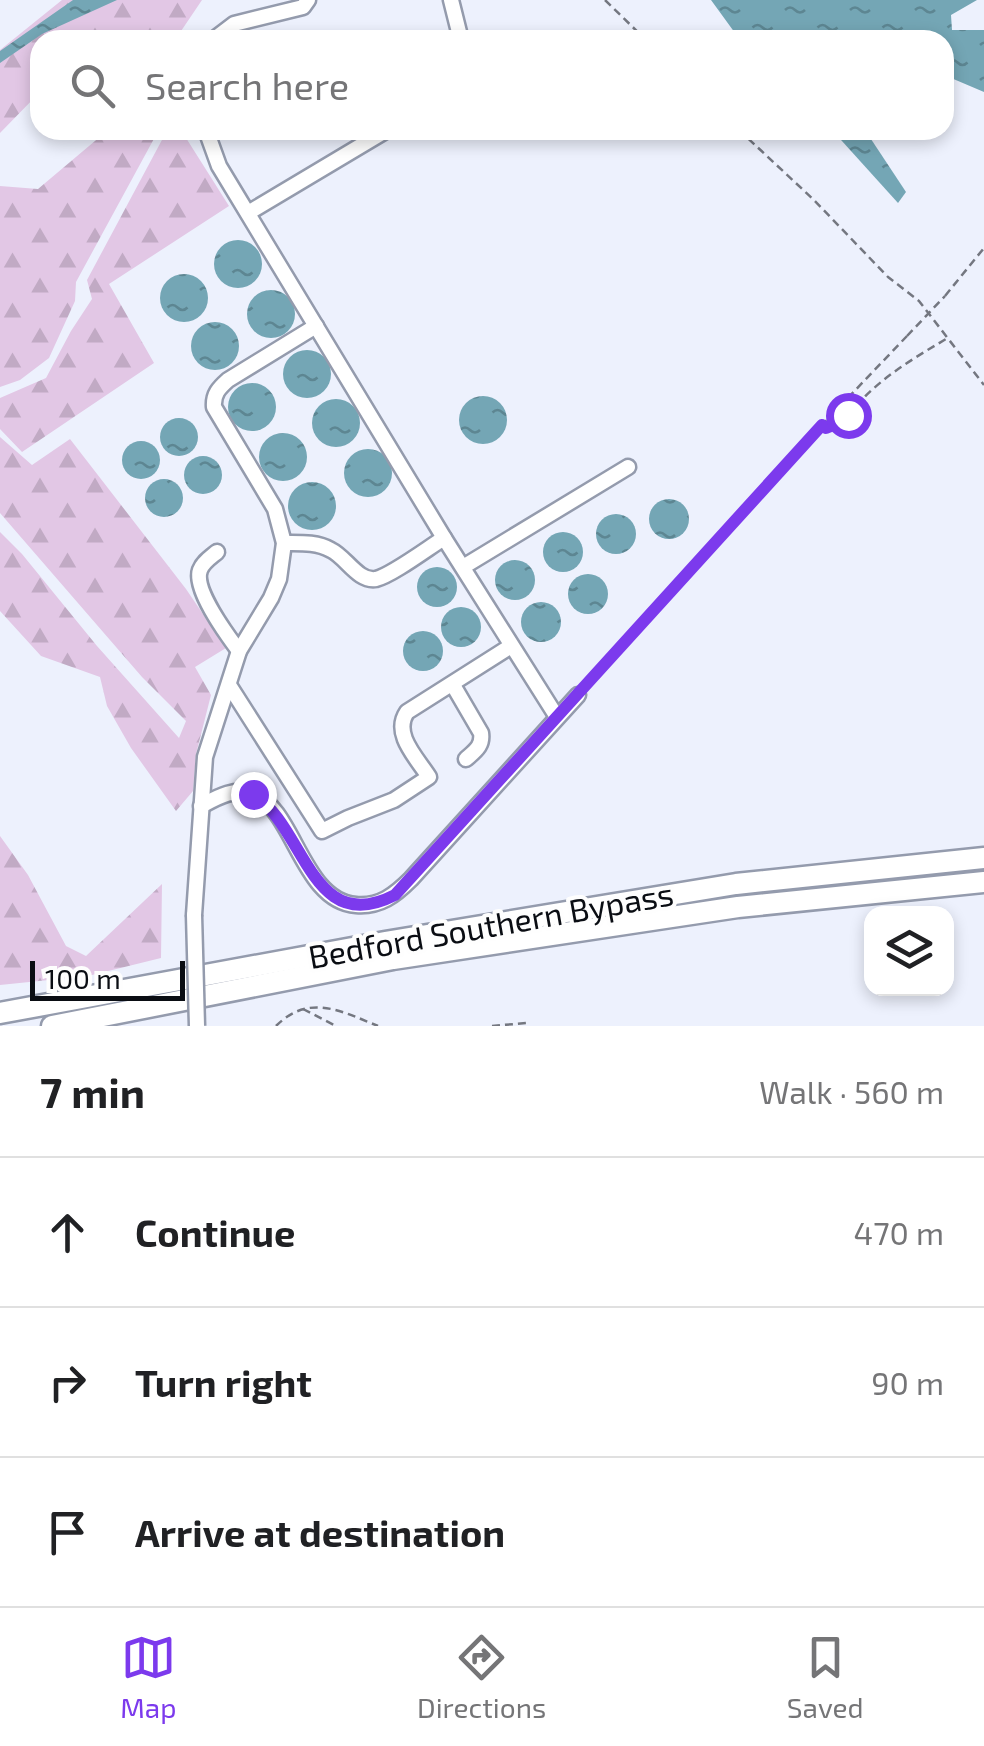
<!DOCTYPE html>
<html lang="en">
<head>
<meta charset="utf-8">
<style>
  body { margin:0; font-family:"Exo 2",sans-serif; background:#f2f2f2; color:#202124 }
  .controls { position:absolute; right:30px; bottom:30px; display:grid; overflow:hidden; border-radius:20px; box-shadow:0 5px 15px #0003 }
  .controls button { width:90px; height:90px; display:grid; place-items:center; padding:0; border:0; border-bottom:2px solid #e0e0e0; background:#fff; color:#202124; font:50px sans-serif }
  .scale { position:absolute; left:30px; bottom:25px; width:155px; box-sizing:border-box; padding-left:10px; border:5px solid #0a0d13; border-top:0; font-size:28px; line-height:35px; white-space:nowrap; color:#0a0d13; -webkit-text-stroke:8px #fefefe; paint-order:stroke }
  .stop { position:absolute; width:30px; height:30px; margin:-22px; border:8px solid #7c3aed; border-radius:50%; background:#fff }
  .stop.end { background:#7c3aed; border-color:#fff; box-shadow:0 2px 10px #0008 }
  .list { margin:0; padding:0; list-style:none }
  h2 { display:flex; justify-content:space-between; align-items:center; height:130px; margin:0; padding:0 40px; font-size:42px }
  h2 small { font-size:32px; font-weight:400; color:#757577 }
  .list li { display:grid; grid-template-columns:65px 1fr auto; gap:30px; align-items:center; box-sizing:border-box; height:150px; padding:0 40px; border-top:2px solid #e0e0e0 }
  .list b { display:block; font-size:38px; white-space:nowrap }
  .list em { font-size:32px; font-style:normal; color:#757577 }
  .icon { flex:none; width:55px; height:55px; fill:none; stroke:currentColor; stroke-width:2; stroke-linecap:round; stroke-linejoin:round }
  .map { position:relative; flex:none; width:984px; height:1026px; overflow:hidden }
  .search { position:absolute; background:#fff; box-shadow:0 5px 15px #0003; left:30px; right:30px; top:30px; height:110px; display:flex; align-items:center; gap:25px; box-sizing:border-box; padding:0 35px; border-radius:30px; color:#757577; font-size:38px }
  .sheet { height:580px; background:#fff }
  nav { display:flex; justify-content:space-around; align-items:center; box-sizing:border-box; height:140px; border-top:2px solid #e0e0e0; background:#fff; font-size:28px; color:#757577 }
  nav a { display:grid; justify-items:center; gap:5px }
  nav .on { color:#7c3aed }
  .map>svg:first-child { display:block }
</style>
</head>
<body>
<div class="map">
<svg width="984" height="1026" viewBox="0 0 984 1026">
  <defs>
    <pattern id="forest-firs" width="22" height="20" patternUnits="userSpaceOnUse" patternTransform="scale(2.5)"><rect width="22" height="20" fill="#e2c7e5"/><path d="M5 1l3.5 6h-7zM16 11l3.5 6h-7z" fill="#c1aac4"/></pattern>
    <pattern id="water-ripples" width="26" height="14" patternUnits="userSpaceOnUse" patternTransform="scale(2.5)"><rect width="26" height="14" fill="#74a6b5"/><path d="M2 4q2-2 4 0t4 0M15 11q2-2 4 0t4 0" fill="none" stroke="#5d8692"/></pattern>
  </defs>
  <rect width="100%" height="100%" fill="#edf1fd"/>
  <g fill="url(#forest-firs)">
    <polygon points="62,0 202,0 175,40 40,40 40,92 0,133 0,50"/>
    <polygon points="108,130 152,130 156,135 76,282 75,301 49,358 20,380 0,387 0,186 38,189"/>
    <polygon points="181,130 229,206 109,284 154,363 22,452 0,429 0,398 46,378 71,331 92,299 87,280 163,138"/>
    <polygon points="0,437 32,465 70,439 186,589 226,648 195,667 211,695 196,754 193,791 176,811 131,748 107,706 100,677 41,656 0,611 0,532 22,554 97,646 179,738 186,721 142,677 0,513"/>
    <polygon points="0,836 28,875 66,946 86,956 162,884 161,958 88,976 0,985"/>
  </g>
  <g fill="url(#water-ripples)">
    <polygon points="73,0 117,0 42,34 0,63 0,51"/>
    <polygon points="711,0 977,0 951,15 952,30 984,30 984,92 944,75 944,40 780,40 735,33"/>
    <polygon points="832,130 865,130 906,192 898,203"/>
    <circle cx="238" cy="264" r="24"/>
    <circle cx="184" cy="298" r="24"/>
    <circle cx="271" cy="314" r="24"/>
    <circle cx="215" cy="346" r="24"/>
    <circle cx="307" cy="374" r="24"/>
    <circle cx="252" cy="407" r="24"/>
    <circle cx="483" cy="420" r="24"/>
    <circle cx="336" cy="423" r="24"/>
    <circle cx="179" cy="437" r="19"/>
    <circle cx="283" cy="457" r="24"/>
    <circle cx="141" cy="460" r="19"/>
    <circle cx="368" cy="473" r="24"/>
    <circle cx="203" cy="475" r="19"/>
    <circle cx="164" cy="498" r="19"/>
    <circle cx="312" cy="506" r="24"/>
    <circle cx="669" cy="519" r="20"/>
    <circle cx="616" cy="534" r="20"/>
    <circle cx="563" cy="552" r="20"/>
    <circle cx="515" cy="580" r="20"/>
    <circle cx="437" cy="587" r="20"/>
    <circle cx="588" cy="594" r="20"/>
    <circle cx="541" cy="622" r="20"/>
    <circle cx="461" cy="627" r="20"/>
    <circle cx="423" cy="651" r="20"/>
  </g>
  <g fill="none" stroke-linecap="round" stroke-linejoin="round">
    <g stroke="#949bad" stroke-width="19">
      <g id="minor">
        <polyline points="451,0 461,40"/>
        <polyline points="213,40 234,24 303,7 308,0"/>
        <polyline points="206,130 219,166 444,538 557,717"/>
        <polyline points="248,213 387,130"/>
        <path d="M284,543C301,543 317,542 331,550C346,557 358,582 376,579C392,575 428,548 444,538"/>
        <path d="M217,552C211,557 203,562 200,570C193,589 227,635 239,651"/>
        <polyline points="463,567 628,467"/>
        <path d="M229,685L322,831L348,818L394,800L429,777C417,758 392,734 407,712L511,646"/>
        <path d="M453,685L481,733C483,746 475,751 466,759"/>
        <path d="M201,806C216,798 234,787 253,794C294,808 302,901 356,905C380,907 395,895 411,879L578,695"/>
        <path d="M194,915L205,757L239,651L271,598L279,579L284,543L275,509L214,407C213,394 219,388 228,380L316,326"/>
      </g>
    </g>
    <g stroke="#949bad" stroke-width="25">
      <g id="highway">
        <polyline points="0,1013 385,942 736,884 984,858"/>
        <polyline points="52,1026 393,959 738,907 984,882"/>
      </g>
    </g>
    <g stroke="#747780" stroke-width="2.5" stroke-dasharray="8 5" stroke-linecap="butt">
      <polyline points="605,0 646,40"/>
      <polyline points="739,130 814,200 888,277 919,301 984,385"/>
      <polyline points="945,296 984,248"/>
      <path d="M824,426C846,425 857,402 873,389C895,369 921,354 946,339"/>
      <polyline points="585,686 822,425 907,336"/>
      <polyline points="303,1009 336,1026"/>
      <path d="M276,1026C309,993 341,1011 378,1026"/>
      <polyline points="492,1026 526,1023"/>
    </g>
    <use href="#minor" stroke="#fff" stroke-width="14"/>
    <use href="#highway" stroke="#fff" stroke-width="20"/>
    <g stroke="#949bad" stroke-width="19" stroke-linecap="butt">
      <polyline id="minor-bridge" points="194,915 197,1026"/>
    </g>
    <polyline stroke="#747780" stroke-width="2.5" stroke-dasharray="8 5" stroke-linecap="butt" points="907,336 945,296"/>
    <use href="#minor-bridge" stroke="#fff" stroke-width="14"/>
  </g>
  <g fill="none" stroke-linecap="round" stroke-linejoin="round">
    <path stroke="#7c3aed" stroke-width="12" d="M253,794C306,828 311,938 395,895L822,425L826,428L836,424L848,415"/>
  </g>
  <g text-anchor="middle" stroke-width="8" stroke-linejoin="round" paint-order="stroke">
    <g font-size="32" fill="#0a0d13" stroke="#fefefe">
      <text transform="translate(491 926) rotate(-10)" y="11">Bedford Southern Bypass</text>
    </g>
  </g>
</svg>
<div class="controls">
<button><svg class="icon" aria-label="layers" viewBox="0 0 24 24"><path d="M12 4l9 5-9 5-9-5zM3 14l9 5 9-5"/></svg></button>
</div>
<div class="scale">100 m</div>
<div class="stop" style="left:848px;top:415px"></div>
<div class="stop end" style="left:253px;top:794px"></div>
<div class="search"><svg class="icon" aria-label="search" viewBox="0 0 24 24"><circle cx="10" cy="10" r="6"/><path d="M15 15l6 6"/></svg>Search here</div>
</div>
<section class="sheet">
<h2>7 min<small>Walk · 560 m</small></h2>
<ul class="list">
<li><svg class="icon" aria-label="ahead" viewBox="0 0 24 24"><path d="M12 20V5M6 11l6-6 6 6"/></svg><div><b>Continue</b></div><em>470 m</em></li>
<li><svg class="icon" aria-label="right" viewBox="0 0 24 24"><path d="M7 20v-9h11M14 6l5 5-5 5"/></svg><div><b>Turn right</b></div><em>90 m</em></li>
<li><svg class="icon" aria-label="arrive" viewBox="0 0 24 24"><path d="M6 21V4h12l-3 4 3 4H6"/></svg><div><b>Arrive at destination</b></div></li>
</ul>
</section>
<nav>
<a class="on"><svg class="icon" aria-label="map" viewBox="0 0 24 24"><path d="M3 6l6-2 6 2 6-2v14l-6 2-6-2-6 2zM9 4v14M15 6v14"/></svg>Map</a>
<a><svg class="icon" aria-label="directions" viewBox="0 0 24 24"><path d="M12 3l9 9-9 9-9-9zM9 14v-3h6M13 9l2 2-2 2"/></svg>Directions</a>
<a><svg class="icon" aria-label="saved" viewBox="0 0 24 24"><path d="M7 4h10v16l-5-4-5 4z"/></svg>Saved</a>
</nav>
</body>
</html>
